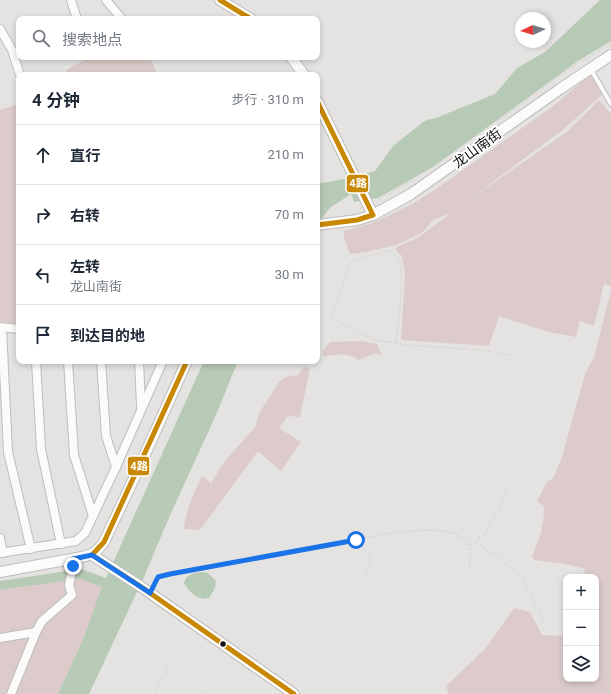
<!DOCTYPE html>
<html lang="zh">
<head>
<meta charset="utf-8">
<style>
  body { margin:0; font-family:Roboto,"Noto Sans SC",sans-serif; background:#f6f6f7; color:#1f2937 }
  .controls { position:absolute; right:12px; bottom:12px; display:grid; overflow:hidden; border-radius:8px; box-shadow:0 2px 6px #0003 }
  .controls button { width:36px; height:36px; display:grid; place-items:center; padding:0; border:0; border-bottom:1px solid #e0e1e3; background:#fff; color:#1f2937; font:20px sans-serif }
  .compass { position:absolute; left:515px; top:12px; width:36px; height:36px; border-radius:50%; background:#fff; box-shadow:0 2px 6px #0003; rotate:266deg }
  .stop { position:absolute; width:12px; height:12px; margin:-9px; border:3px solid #1a73e8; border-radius:50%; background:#fff }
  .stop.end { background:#1a73e8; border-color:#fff; box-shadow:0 1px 4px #0008 }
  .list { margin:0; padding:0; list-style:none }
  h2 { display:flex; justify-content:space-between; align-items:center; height:52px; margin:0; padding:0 16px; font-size:17px }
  h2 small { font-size:13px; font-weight:400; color:#747a83 }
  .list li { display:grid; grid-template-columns:26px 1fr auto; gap:12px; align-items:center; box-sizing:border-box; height:60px; padding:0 16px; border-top:1px solid #e0e1e3 }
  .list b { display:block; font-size:15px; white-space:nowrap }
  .list p { margin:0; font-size:13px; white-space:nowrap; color:#747a83 }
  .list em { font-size:13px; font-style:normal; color:#747a83 }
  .icon { flex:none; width:22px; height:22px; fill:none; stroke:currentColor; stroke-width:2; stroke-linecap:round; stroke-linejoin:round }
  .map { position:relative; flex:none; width:611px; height:694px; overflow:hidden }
  .search { position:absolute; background:#fff; box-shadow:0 2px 6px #0003; left:16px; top:16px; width:304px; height:44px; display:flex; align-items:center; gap:10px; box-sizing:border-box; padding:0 14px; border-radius:8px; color:#747a83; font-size:15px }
  .panel { position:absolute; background:#fff; box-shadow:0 2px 6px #0003; left:16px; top:72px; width:304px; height:292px; border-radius:8px }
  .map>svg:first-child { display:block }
</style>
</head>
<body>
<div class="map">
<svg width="611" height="694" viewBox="0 0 611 694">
  <rect width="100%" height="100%" fill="#e5e3e1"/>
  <g fill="#dccbca">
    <polygon points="90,57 149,57 158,75 68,75 66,70"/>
    <polygon points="591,74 602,95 564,129 470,199 568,131 599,100 611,114 611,286 604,284 594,326 580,321 576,337 549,332 499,316 489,346 401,340 405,273 402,256 395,250 399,246 419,237 451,213 433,220 423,232 396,245 367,252 350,254 344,237 344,231 375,222 414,203 436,189 552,107"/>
    <polygon points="19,104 19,326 0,321 0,110"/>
    <path d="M611,291V694H449L446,686L485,649L514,608L530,612L542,635L566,636V679H596V577H587L583,568L564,564L534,560L532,556C540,537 544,528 544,506L537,501L547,482L553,478L562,457L585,374L594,357Z"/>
    <path d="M361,341L377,344L382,356L375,353L359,360C346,352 337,354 323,357V351L330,342Z"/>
    <path d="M304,367L310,368L300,417L288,416L279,428L301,442L281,471L258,451L200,530L184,529C186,509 193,495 202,476L211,483L224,462L255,427L259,413L280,381L288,376L298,375Z"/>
    <polygon points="80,579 103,587 84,637 58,694 0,694 0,590"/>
  </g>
  <g fill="#b7cab5">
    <polygon points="600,0 611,0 611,41 578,61 433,167 378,198 354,202 351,194 331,207 317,224 317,184 344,179 375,171 393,146 423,122 430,119 436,118 495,94 517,68 545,52"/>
    <polygon points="204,361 238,361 216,415 171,513 143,579 89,694 58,694 84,637 102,587 80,579 0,590 0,581 81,569 106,578"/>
    <path d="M201,572L208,573L216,581L215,588L209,598C198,601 190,593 184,583C186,575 193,573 201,572Z"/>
  </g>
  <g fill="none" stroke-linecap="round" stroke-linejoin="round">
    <g stroke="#bebdbc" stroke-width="6">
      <polyline id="service" points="590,68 611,104"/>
    </g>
    <g stroke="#bebdbc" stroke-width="10">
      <g id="minor">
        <polyline points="71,0 77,19"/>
        <polyline points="106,0 122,19"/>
        <polyline points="0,29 12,50 20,75"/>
        <polyline points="0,327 19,329"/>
        <polyline points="2,328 8,452 31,549"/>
        <polyline points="36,361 41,449 61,544"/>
        <polyline points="68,361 74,455 93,516"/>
        <polyline points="101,361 106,436 116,467"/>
        <polyline points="139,361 141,406"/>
        <polyline points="0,538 3,553"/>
        <polyline points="0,553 76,541 85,533 116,467 162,363 158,361"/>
        <polyline points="0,638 36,632"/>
        <polyline points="11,694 36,632 42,621 72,595 69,585 74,563 73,559"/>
      </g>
    </g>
    <g stroke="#bebdbc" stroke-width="12">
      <g id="tertiary">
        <polyline points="220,0 251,19"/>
        <polyline points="291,57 304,75"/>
        <polyline points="317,101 373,215"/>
        <polyline points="317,225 357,220 373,215 411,194 560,89 611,55"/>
        <polyline points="92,555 140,586 294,694"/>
        <path d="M0,572L82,557C95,554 96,552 104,542L138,470L187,361"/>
      </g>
    </g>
    <g stroke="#d0cfcf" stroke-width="1" stroke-dasharray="2 2" stroke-linecap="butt">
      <polyline points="497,122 569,69 611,43"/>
      <polyline points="378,200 417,178"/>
      <path d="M396,343L374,340L331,318L352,261L390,250C393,253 397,256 399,259C405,279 398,321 396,343L408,345L481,350L509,355"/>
      <path d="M356,540C369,554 377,559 364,576"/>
      <polyline points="476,541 478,538 485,535 505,497 507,489"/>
      <polyline points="470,545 476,542 521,575 543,620 550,627"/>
      <path d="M153,585L159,577L170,574C222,564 274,555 326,545C358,539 425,523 455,534C473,540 473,556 467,571"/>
      <polyline points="154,694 168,666"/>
      <polyline points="205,694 206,692"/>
    </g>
    <use href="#service" stroke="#fbfbfa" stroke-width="4"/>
    <use href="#minor" stroke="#fbfbfa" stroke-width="8"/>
    <use href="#tertiary" stroke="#fbfbfa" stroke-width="10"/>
    <g stroke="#fff" stroke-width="8">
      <g id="bus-1">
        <polyline points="220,0 251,19"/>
        <polyline points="317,101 373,215 357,220 317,225"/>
        <polyline points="187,361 104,542 92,555 140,586 294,694"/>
      </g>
    </g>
    <use href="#bus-1" stroke="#c98803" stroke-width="5"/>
  </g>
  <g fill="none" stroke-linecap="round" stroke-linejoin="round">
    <polyline stroke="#1a73e8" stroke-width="5" points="73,566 73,559 92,555 150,593 158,577 170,574 356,540"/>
  </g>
  <circle fill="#11100e" stroke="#fff" stroke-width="1.5" cx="223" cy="644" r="3.5"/>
  <g text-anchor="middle" stroke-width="4" stroke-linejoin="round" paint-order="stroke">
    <g font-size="14" fill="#11100e" stroke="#fff">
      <text transform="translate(477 148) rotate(-36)" y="5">龙山南街</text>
    </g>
  </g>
  <g stroke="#fff" stroke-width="1.5">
    <rect x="346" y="174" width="23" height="19" rx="4" fill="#c98803"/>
    <rect x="127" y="456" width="23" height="20" rx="4" fill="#c98803"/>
  </g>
  <g font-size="11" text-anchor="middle" font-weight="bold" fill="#fff">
    <text x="358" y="187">4路</text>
    <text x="139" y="470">4路</text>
  </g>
</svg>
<div class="controls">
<button>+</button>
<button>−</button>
<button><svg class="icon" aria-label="layers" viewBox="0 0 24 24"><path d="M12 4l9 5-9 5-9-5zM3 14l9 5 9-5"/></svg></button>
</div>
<svg class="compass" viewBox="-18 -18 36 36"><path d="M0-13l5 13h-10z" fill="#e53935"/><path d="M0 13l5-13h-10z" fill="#747a83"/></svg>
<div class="stop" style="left:356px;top:540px"></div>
<div class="stop end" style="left:73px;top:566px"></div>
<div class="search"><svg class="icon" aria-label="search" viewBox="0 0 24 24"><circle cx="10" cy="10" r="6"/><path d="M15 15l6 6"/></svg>搜索地点</div>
<section class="panel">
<h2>4 分钟<small>步行 · 310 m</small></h2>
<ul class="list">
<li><svg class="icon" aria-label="ahead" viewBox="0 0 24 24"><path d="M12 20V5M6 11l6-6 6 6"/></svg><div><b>直行</b></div><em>210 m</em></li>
<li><svg class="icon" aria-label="right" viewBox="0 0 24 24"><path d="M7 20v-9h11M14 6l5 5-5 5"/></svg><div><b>右转</b></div><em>70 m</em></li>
<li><svg class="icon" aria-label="left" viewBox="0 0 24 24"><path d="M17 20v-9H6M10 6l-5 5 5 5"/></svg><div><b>左转</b><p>龙山南街</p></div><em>30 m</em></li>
<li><svg class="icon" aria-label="arrive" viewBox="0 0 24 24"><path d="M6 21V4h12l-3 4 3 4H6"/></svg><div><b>到达目的地</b></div></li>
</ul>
</section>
</div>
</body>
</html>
